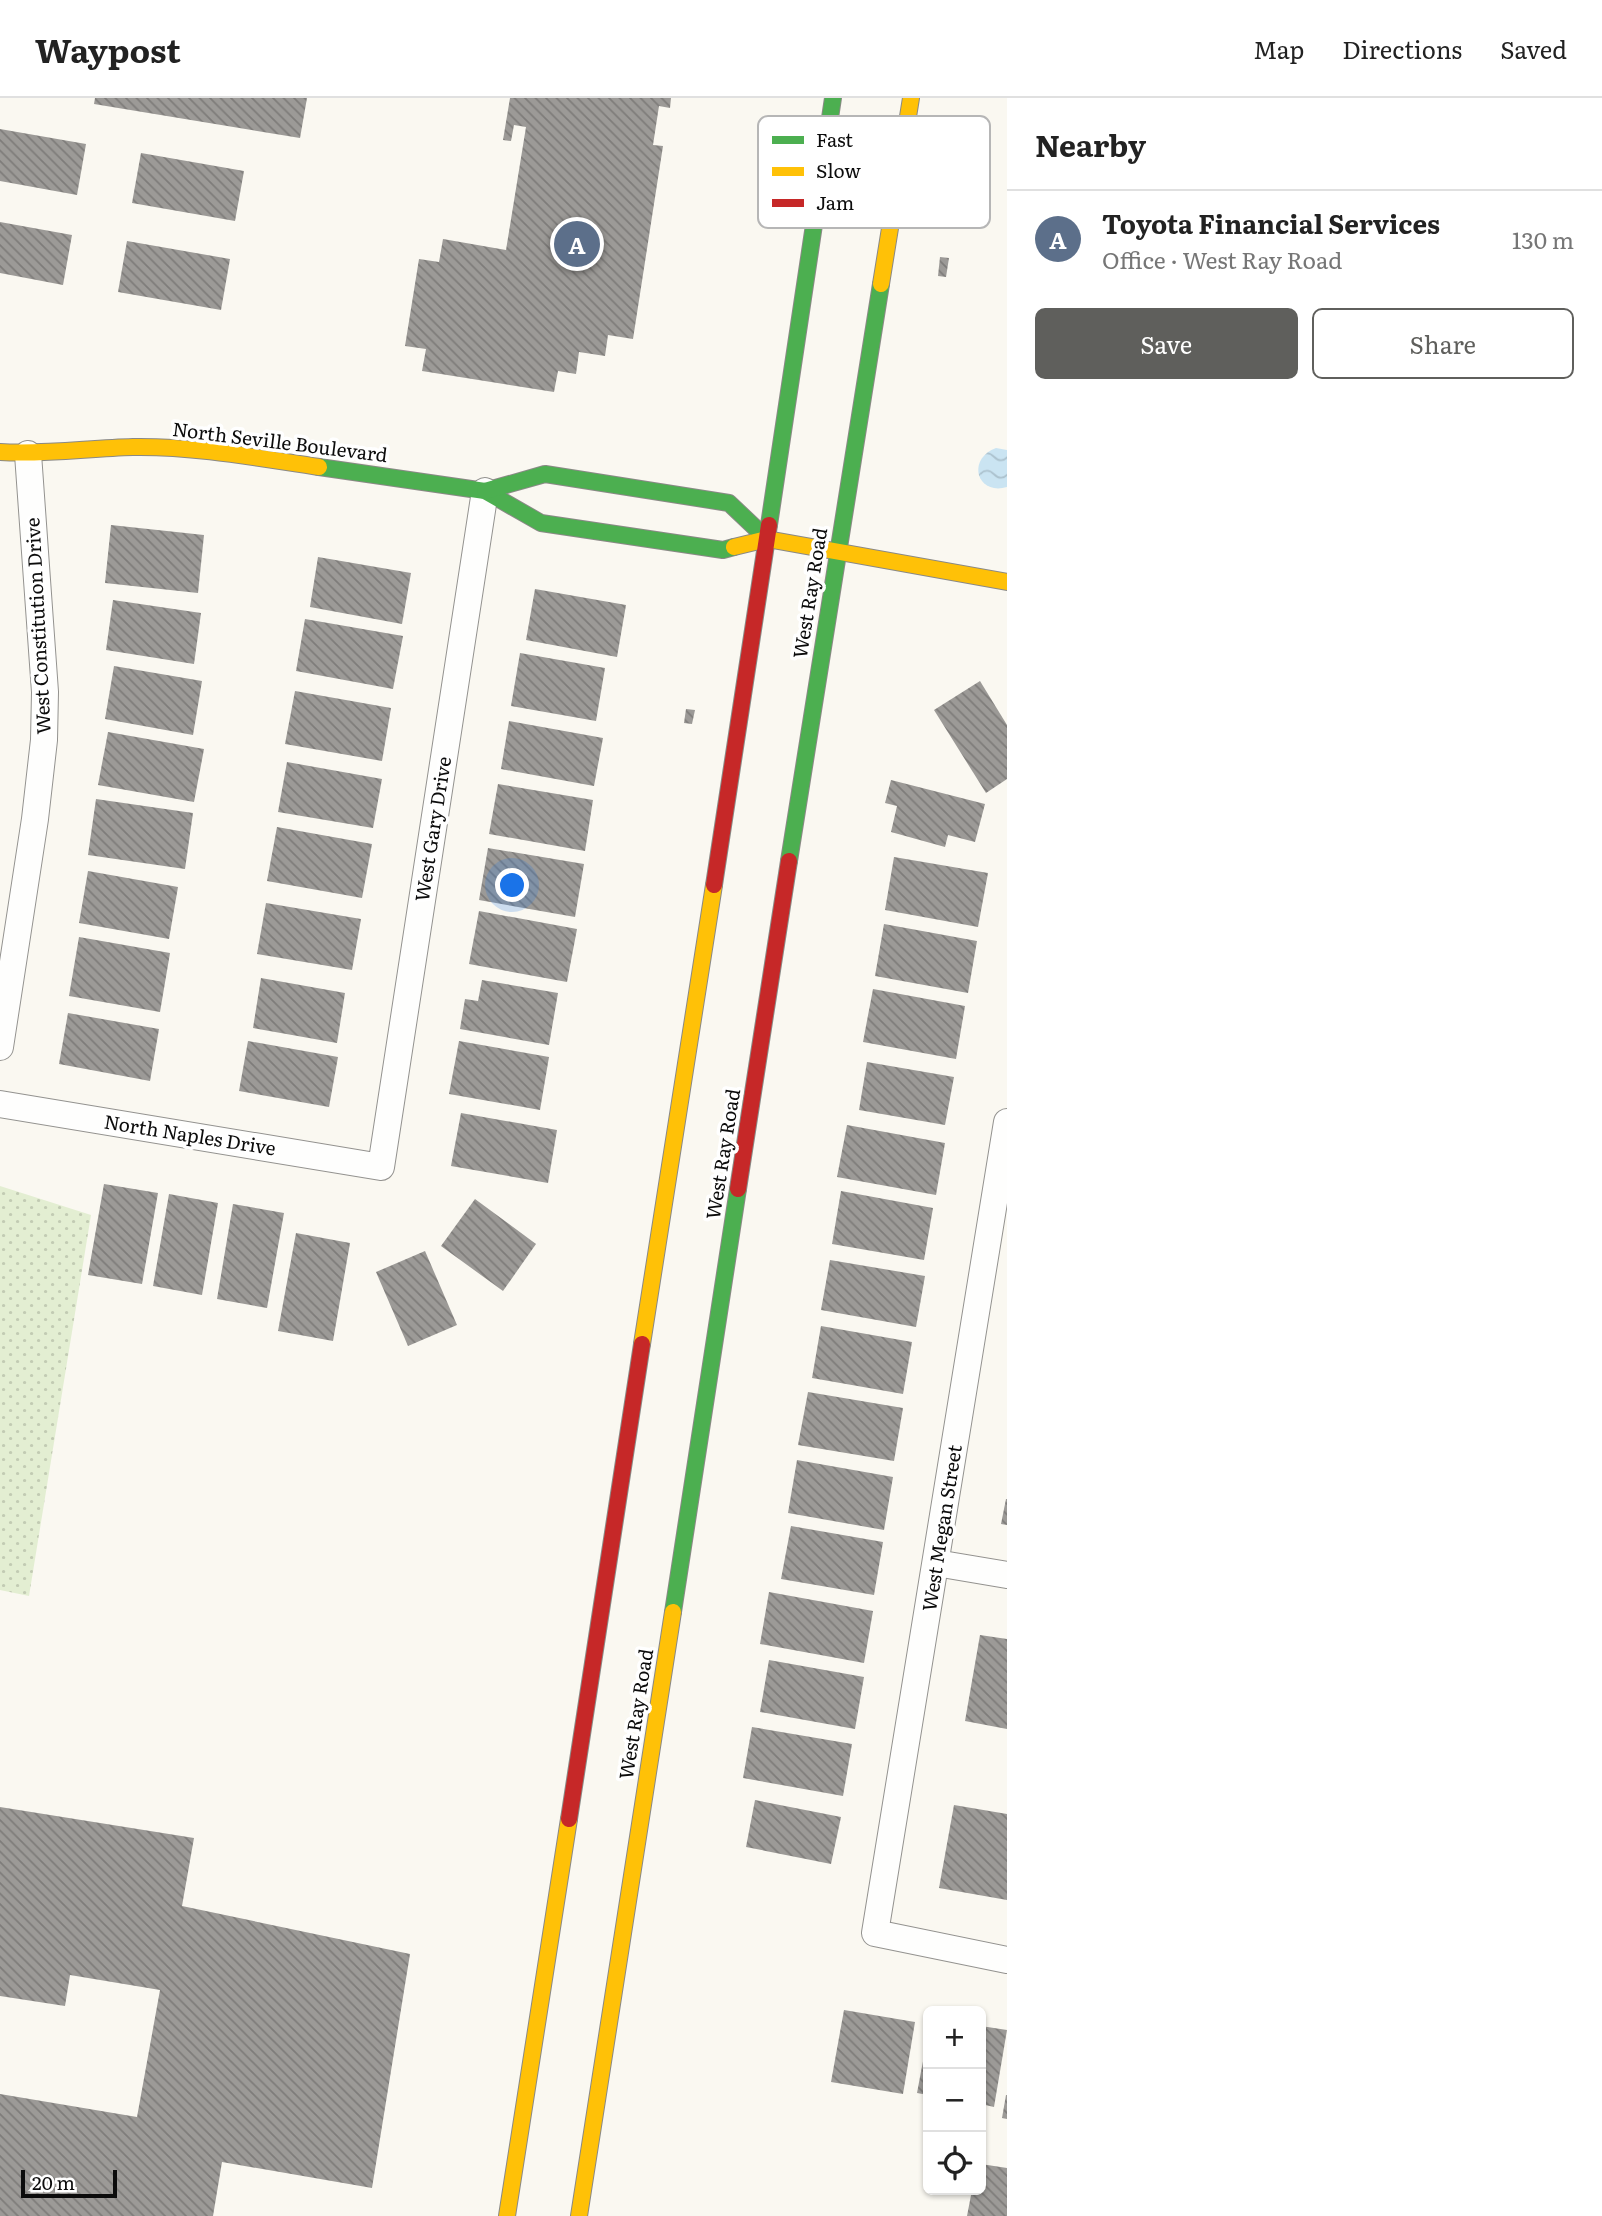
<!DOCTYPE html>
<html lang="en">
<head>
<meta charset="utf-8">
<style>
  body { margin:0; font-family:Literata,serif; background:#f2f2f2; color:#222 }
  .controls { position:absolute; right:21px; bottom:21px; display:grid; overflow:hidden; border-radius:10px; box-shadow:0 2px 5px #0004 }
  .controls button { width:63px; height:63px; display:grid; place-items:center; padding:0; border:0; border-bottom:2px solid #e0e0e0; background:#fff; color:#222; font:35px sans-serif }
  .scale { position:absolute; left:21px; bottom:18px; width:96px; box-sizing:border-box; padding-left:7px; border:4px solid #0c0c0c; border-top:0; font-size:19px; line-height:24px; white-space:nowrap; color:#0c0c0c; -webkit-text-stroke:5px #fff; paint-order:stroke }
  .you { position:absolute; left:513px; top:788px; width:24px; height:24px; margin:-18px; border:5px solid #fff; border-radius:50%; background:#1a73e8; box-shadow:0 0 0 10px #1a73e833 }
  .badge { display:grid; place-items:center; width:46px; height:46px; border-radius:50%; background:#5f5f5c; color:#fff; font-size:23px; font-weight:700 }
  .pin { position:absolute; translate:-50% -50%; border:4px solid #fff; box-shadow:0 2px 7px #0006 }
  .list { margin:0; padding:0; list-style:none }
  h2 { display:flex; justify-content:space-between; align-items:center; height:91px; margin:0; padding:0 28px; font-size:30px }
  h2 small { font-size:23px; font-weight:400; color:#767676 }
  .list li { display:grid; grid-template-columns:46px 1fr auto; gap:21px; align-items:center; box-sizing:border-box; height:98px; padding:0 28px; border-top:2px solid #e0e0e0 }
  .list b { display:block; font-size:26px; white-space:nowrap }
  .list p { margin:0; font-size:23px; white-space:nowrap; color:#767676 }
  .list em { font-size:23px; font-style:normal; color:#767676 }
  .actions { display:flex; gap:14px; padding:21px 28px }
  .actions a { flex:1; padding:16px 0; border:2px solid #5f5f5c; border-radius:10px; text-align:center; font-size:24px; color:#5f5f5c }
  .actions .main { background:#5f5f5c; color:#fff }
  .icon { flex:none; width:38px; height:38px; fill:none; stroke:currentColor; stroke-width:2; stroke-linecap:round; stroke-linejoin:round }
  .map { position:relative; flex:none; width:1007px; height:2118px; overflow:hidden }
  header { display:flex; align-items:center; gap:42px; box-sizing:border-box; height:98px; padding:0 35px; background:#fff; border-bottom:2px solid #e0e0e0 }
  header strong { font-size:33px }
  nav { display:flex; gap:38px; margin-inline-start:auto; font-size:24px }
  main { display:flex }
  aside { flex:1; background:#fff }
  .map>svg:first-child { display:block }
</style>
</head>
<body>
<header>
<strong>Waypost</strong>
<nav><a>Map</a><a>Directions</a><a>Saved</a></nav>
</header>
<main>
<div class="map">
<svg width="1007" height="2118" viewBox="0 0 1007 2118">
  <defs>
    <pattern id="park-dots" width="8" height="8" patternUnits="userSpaceOnUse" patternTransform="scale(1.75)"><rect width="8" height="8" fill="#e3eed2"/><path d="M2 2h.1M6 6h.1" fill="none" stroke="#c2cbb3" stroke-width="1.8" stroke-linecap="round"/></pattern>
    <pattern id="water-waves" width="16" height="10" patternUnits="userSpaceOnUse" patternTransform="scale(1.75)"><rect width="16" height="10" fill="#cae4f2"/><path d="M0 5q4-4 8 0t8 0" fill="none" stroke="#acc2ce"/></pattern>
    <pattern id="building-back-hatch" width="6" height="6" patternUnits="userSpaceOnUse" patternTransform="scale(1.75)"><rect width="6" height="6" fill="#9c9a97"/><path d="M-1 5l2 2M0 0l6 6M5-1l2 2" fill="none" stroke="#7e7c7a"/></pattern>
  </defs>
  <rect width="100%" height="100%" fill="#faf8f1"/>
  <polygon fill="url(#park-dots)" points="0,1088 91,1117 29,1498 0,1492"/>
  <path fill="url(#water-waves)" d="M996,350L1007,352V389C977,398 966,361 996,350Z"/>
  <g fill="url(#building-back-hatch)">
    <polygon points="95,0 307,0 300,40 94,6"/>
    <polygon points="510,0 671,0 670,10 659,8 653,47 663,48 633,241 608,237 605,258 579,254 576,276 558,273 554,294 422,273 426,251 405,248 419,161 439,164 443,141 506,152 526,29 514,27 511,43 503,42"/>
    <polygon points="0,31 86,46 77,97 0,83"/>
    <polygon points="141,55 244,73 235,123 132,105"/>
    <polygon points="0,124 72,137 63,187 0,175"/>
    <polygon points="127,143 230,161 221,212 118,194"/>
    <polygon points="940,159 949,160 946,179 938,178"/>
    <polygon points="111,427 204,437 198,495 105,485"/>
    <polygon points="318,459 411,475 402,526 310,509"/>
    <polygon points="535,491 626,507 617,559 526,542"/>
    <polygon points="113,502 201,515 194,566 106,552"/>
    <polygon points="305,521 403,538 393,591 296,573"/>
    <polygon points="520,555 605,570 596,623 511,608"/>
    <polygon points="114,568 202,583 193,637 105,621"/>
    <polygon points="980,583 1007,627 1007,681 986,695 934,612"/>
    <polygon points="295,593 391,610 382,663 285,646"/>
    <polygon points="686,611 695,612 692,626 684,625"/>
    <polygon points="509,623 603,640 594,688 501,671"/>
    <polygon points="108,634 204,651 194,704 98,687"/>
    <polygon points="287,664 382,681 373,730 278,714"/>
    <polygon points="891,682 985,706 975,744 948,737 945,749 891,734 897,708 885,705"/>
    <polygon points="498,686 593,702 585,753 489,736"/>
    <polygon points="96,701 193,715 185,771 88,757"/>
    <polygon points="277,729 372,746 362,800 267,783"/>
    <polygon points="488,750 584,766 575,819 479,802"/>
    <polygon points="894,759 988,775 978,829 885,812"/>
    <polygon points="88,773 178,789 169,841 79,825"/>
    <polygon points="266,805 361,821 352,872 257,856"/>
    <polygon points="479,813 577,831 567,884 469,866"/>
    <polygon points="884,826 977,843 968,895 875,878"/>
    <polygon points="79,839 170,855 160,914 69,898"/>
    <polygon points="261,880 345,895 337,945 253,930"/>
    <polygon points="482,882 558,895 549,947 460,931 465,901 478,903"/>
    <polygon points="873,891 965,908 956,961 863,944"/>
    <polygon points="68,915 159,931 150,983 59,966"/>
    <polygon points="248,943 338,959 329,1009 239,993"/>
    <polygon points="459,943 549,959 540,1012 449,996"/>
    <polygon points="867,964 954,979 945,1027 859,1012"/>
    <polygon points="461,1015 557,1032 548,1085 451,1068"/>
    <polygon points="847,1027 945,1045 936,1097 837,1079"/>
    <polygon points="104,1086 158,1095 142,1186 88,1177"/>
    <polygon points="841,1093 933,1110 924,1162 832,1146"/>
    <polygon points="169,1096 218,1105 202,1197 153,1188"/>
    <polygon points="475,1101 536,1146 503,1193 441,1148"/>
    <polygon points="233,1106 284,1115 267,1210 217,1201"/>
    <polygon points="296,1135 350,1145 333,1243 278,1233"/>
    <polygon points="425,1153 457,1227 408,1248 376,1174"/>
    <polygon points="830,1162 925,1178 916,1229 821,1212"/>
    <polygon points="821,1228 912,1244 903,1296 812,1280"/>
    <polygon points="808,1294 903,1310 894,1363 798,1347"/>
    <polygon points="797,1362 893,1379 884,1432 788,1415"/>
    <polygon points="1006,1401 1007,1401 1007,1427 1001,1426"/>
    <polygon points="791,1428 883,1444 874,1497 781,1481"/>
    <polygon points="769,1494 873,1513 864,1565 760,1546"/>
    <polygon points="980,1537 1007,1541 1007,1631 965,1623"/>
    <polygon points="769,1562 864,1579 855,1631 760,1614"/>
    <polygon points="752,1629 852,1646 843,1698 743,1680"/>
    <polygon points="755,1702 841,1719 831,1766 746,1749"/>
    <polygon points="954,1707 1007,1716 1007,1802 939,1790"/>
    <polygon points="0,1709 194,1740 182,1808 410,1856 372,2090 222,2064 213,2118 0,2118 0,1996 137,2019 160,1892 70,1877 65,1908 0,1898"/>
    <polygon points="844,1912 915,1924 903,1996 831,1984"/>
    <polygon points="981,1928 1007,1932 994,2009 981,2006"/>
    <polygon points="927,1942 928,1942 928,1997 917,1995"/>
    <polygon points="1006,1997 1007,1997 1007,2021 1002,2020"/>
    <polygon points="981,2066 1007,2070 1007,2118 967,2118 972,2092 981,2092"/>
  </g>
  <g fill="none" stroke-linecap="round" stroke-linejoin="round">
    <g stroke="#93928f" stroke-width="28">
      <g id="street">
        <polyline points="0,949 35,721 44,642 45,594 28,356"/>
        <polyline points="0,1006 381,1069 485,393"/>
        <polyline points="1007,1024 875,1835 1007,1862"/>
        <polyline points="936,1465 1007,1477"/>
      </g>
    </g>
    <g stroke="#8a8986" stroke-width="18">
      <g id="fast">
        <polyline points="319,369 485,393 541,425 723,452 734,449"/>
        <polyline points="485,393 545,376 729,405 767,441"/>
        <polyline points="769,427 833,0"/>
        <polyline points="789,763 881,186"/>
        <polyline points="673,1514 738,1091"/>
      </g>
    </g>
    <g stroke="#8a8986" stroke-width="18">
      <g id="slow">
        <polyline points="881,186 911,0"/>
        <path d="M0,354C45,357 89,350 133,349C195,348 258,360 319,369"/>
        <polyline points="734,449 767,441 1007,484"/>
        <polyline points="642,1246 714,787"/>
        <polyline points="507,2118 569,1721"/>
        <polyline points="579,2118 673,1514"/>
      </g>
    </g>
    <g stroke="#8a8986" stroke-width="18">
      <g id="jam">
        <polyline points="714,787 769,427"/>
        <polyline points="738,1091 789,763"/>
        <polyline points="569,1721 642,1246"/>
      </g>
    </g>
    <use href="#street" stroke="#fefefd" stroke-width="26"/>
    <use href="#fast" stroke="#4caf50" stroke-width="16"/>
    <use href="#slow" stroke="#ffc107" stroke-width="16"/>
    <use href="#jam" stroke="#c62828" stroke-width="16"/>
  </g>
  <g text-anchor="middle" stroke-width="7" stroke-linejoin="round" paint-order="stroke">
    <g font-size="19" fill="#0c0c0c" stroke="#fff">
      <text transform="translate(280 344) rotate(7)" y="7">North Seville Boulevard</text>
      <text transform="translate(810 495) rotate(-81)" y="7">West Ray Road</text>
      <text transform="translate(38 528) rotate(-93)" y="7">West Constitution Drive</text>
      <text transform="translate(433 731) rotate(-81)" y="7">West Gary Drive</text>
      <text transform="translate(190 1037) rotate(9)" y="7">North Naples Drive</text>
      <text transform="translate(723 1056) rotate(-81)" y="7">West Ray Road</text>
      <text transform="translate(942 1430) rotate(-81)" y="7">West Megan Street</text>
      <text transform="translate(636 1616) rotate(-81)" y="7">West Ray Road</text>
    </g>
  </g>
  <rect x="758" y="18" width="232" height="112" rx="10" fill="#fff" stroke="#b6b6b6" stroke-width="2"/>
  <rect x="772" y="38" width="32" height="8" fill="#4caf50"/>
  <rect x="772" y="69" width="32" height="9" fill="#ffc107"/>
  <rect x="772" y="101" width="32" height="8" fill="#c62828"/>
  <g font-size="19" fill="#0c0c0c">
    <text x="816" y="49">Fast</text>
    <text x="816" y="80">Slow</text>
    <text x="816" y="112">Jam</text>
  </g>
</svg>
<div class="controls">
<button>+</button>
<button>−</button>
<button><svg class="icon" aria-label="locate" viewBox="0 0 24 24"><circle cx="12" cy="12" r="6"/><path d="M12 2v4M12 18v4M2 12h4M18 12h4"/></svg></button>
</div>
<div class="scale">20 m</div>
<div class="you"></div>
<div class="pin badge" style="left:577px;top:146px;background:#5c6f8a">A</div>
</div>
<aside>
<h2>Nearby<small></small></h2>
<ul class="list">
<li><span class="badge" style="background:#5c6f8a">A</span><div><b>Toyota Financial Services</b><p>Office · West Ray Road</p></div><em>130 m</em></li>
</ul>
<div class="actions"><a class="main">Save</a><a>Share</a></div>
</aside>
</main>
</body>
</html>
